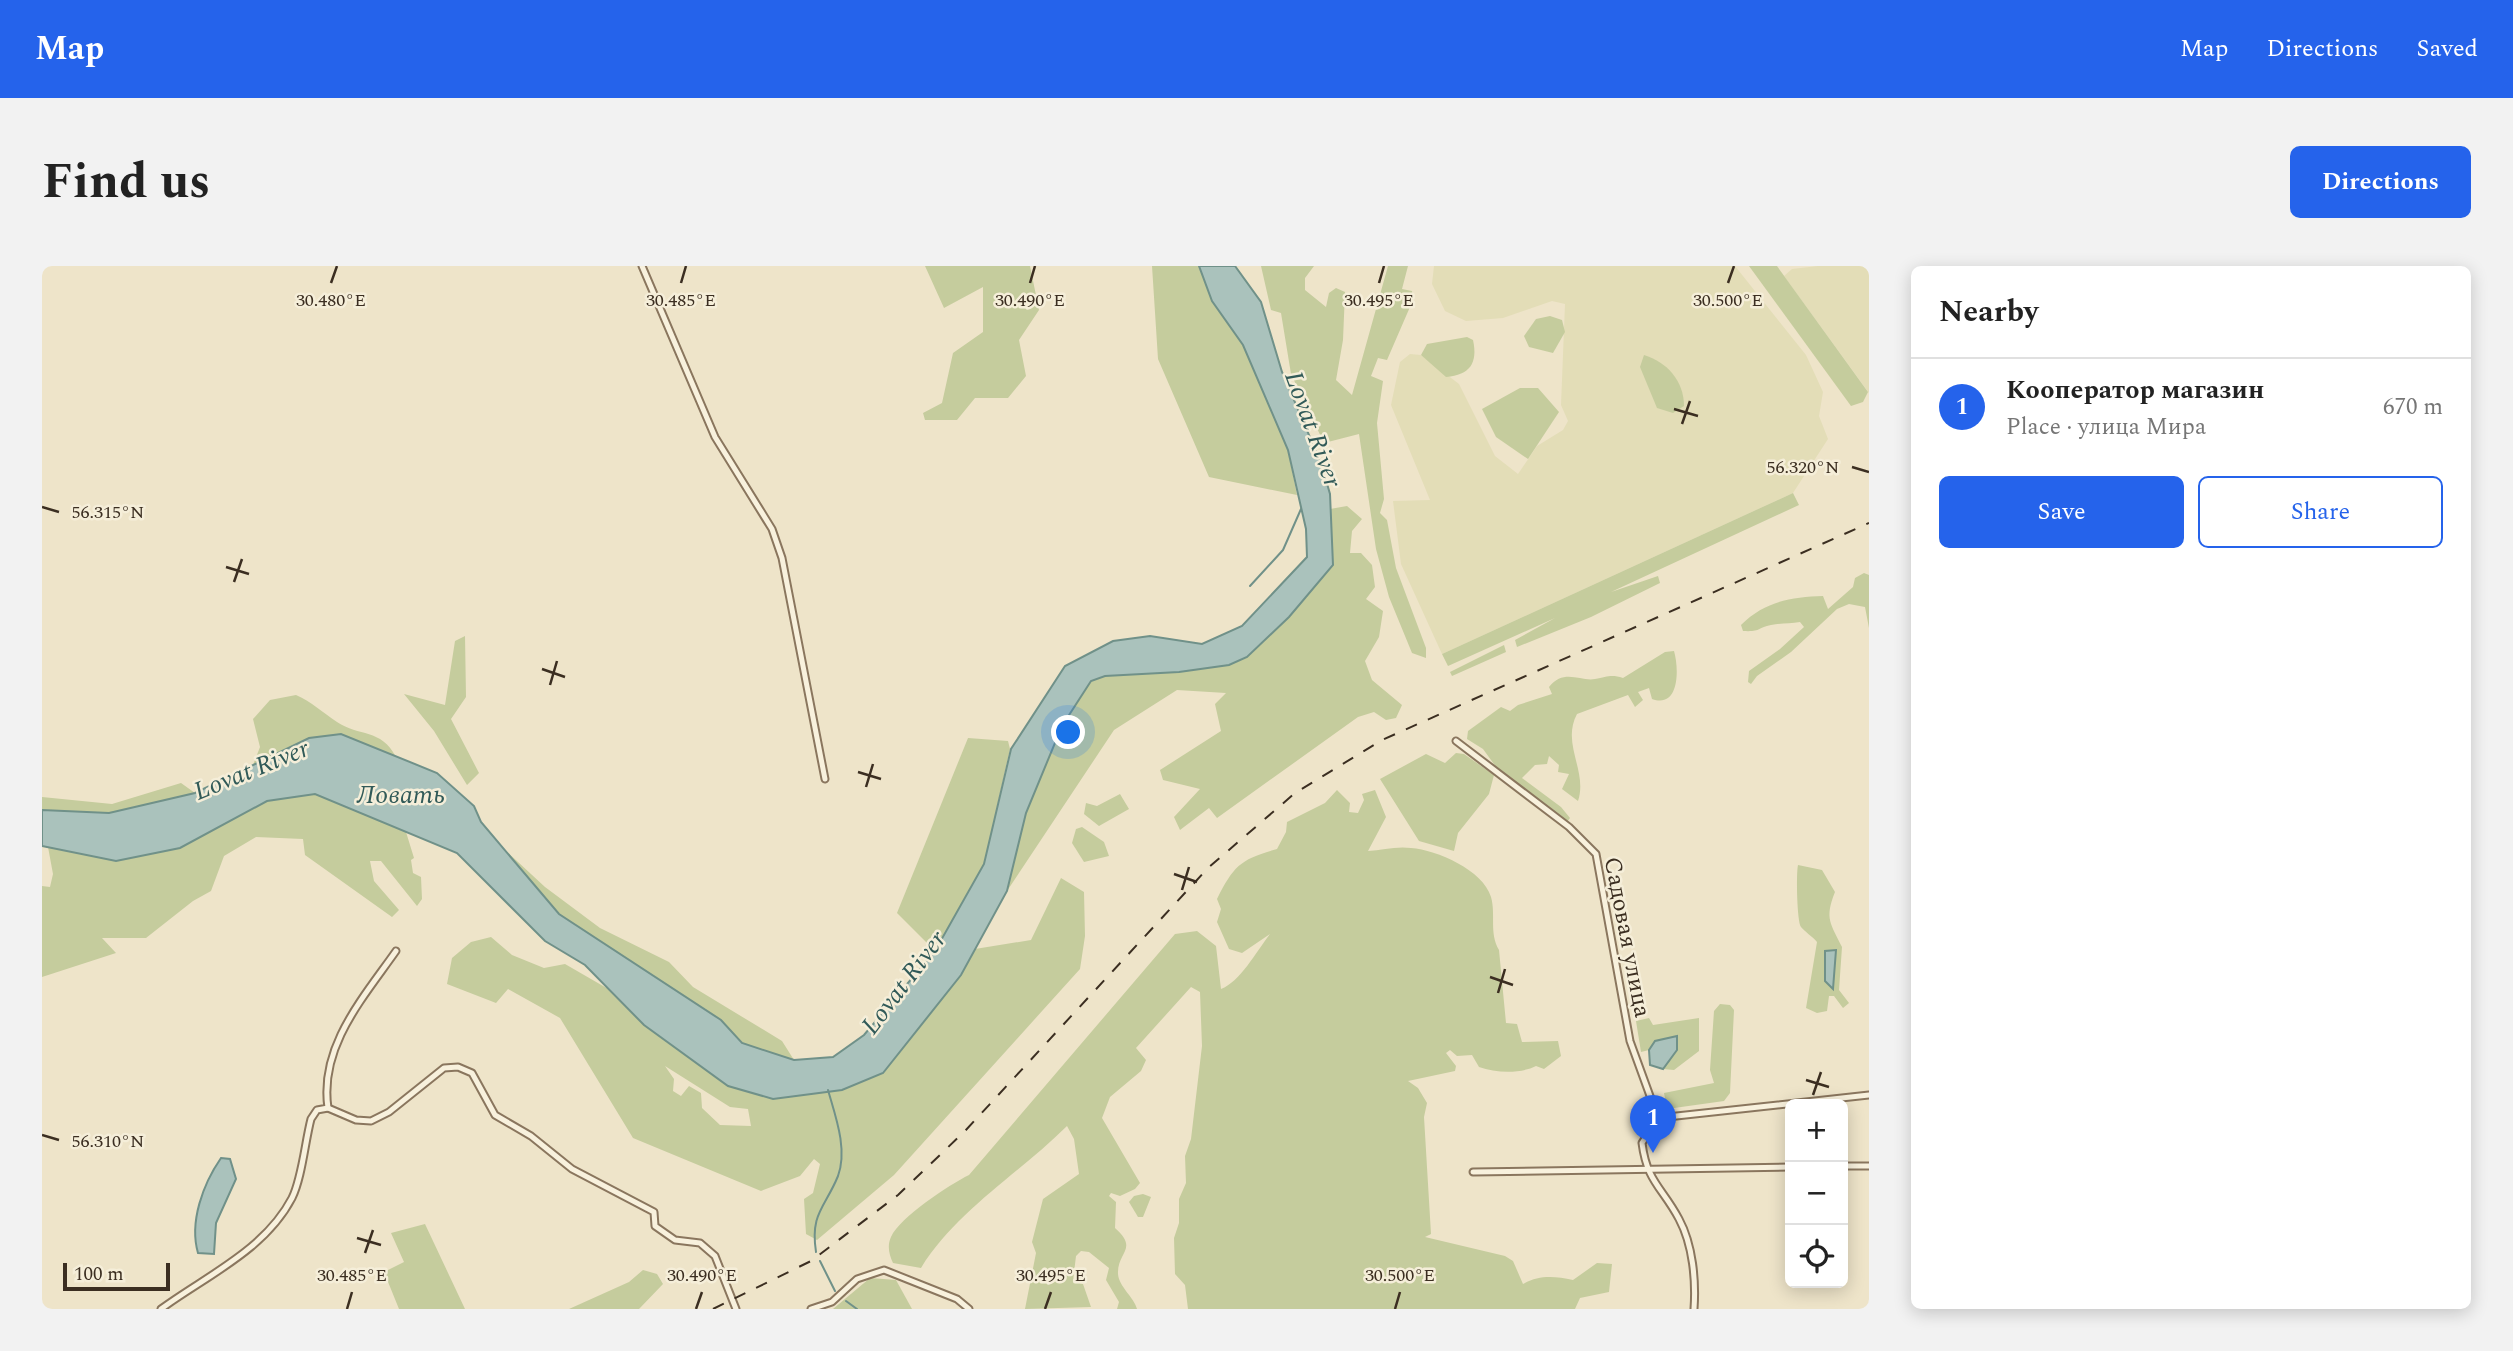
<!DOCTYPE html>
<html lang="en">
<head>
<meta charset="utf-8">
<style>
  body { margin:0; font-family:Spectral,serif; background:#f2f2f2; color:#222 }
  .controls { position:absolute; right:21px; bottom:21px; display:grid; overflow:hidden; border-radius:10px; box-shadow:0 4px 18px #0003 }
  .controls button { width:63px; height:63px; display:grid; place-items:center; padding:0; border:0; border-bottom:2px solid #e0e0e0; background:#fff; color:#222; font:35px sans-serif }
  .scale { position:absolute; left:21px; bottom:18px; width:107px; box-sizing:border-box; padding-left:7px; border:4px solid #3b2e21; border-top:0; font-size:19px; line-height:24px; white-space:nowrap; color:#3b2e21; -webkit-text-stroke:5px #f5eed9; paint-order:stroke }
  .you { position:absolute; left:1027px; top:467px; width:24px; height:24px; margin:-18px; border:5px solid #fff; border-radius:50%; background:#1a73e8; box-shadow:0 0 0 10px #1a73e833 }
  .badge { display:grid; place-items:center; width:46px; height:46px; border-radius:50%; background:#2563eb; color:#fff; font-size:23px; font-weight:700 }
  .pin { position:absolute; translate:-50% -58px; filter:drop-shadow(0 2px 4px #0008) }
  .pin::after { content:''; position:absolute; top:37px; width:24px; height:21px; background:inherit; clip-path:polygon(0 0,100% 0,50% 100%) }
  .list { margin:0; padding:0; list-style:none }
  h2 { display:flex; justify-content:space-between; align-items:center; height:91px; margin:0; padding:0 28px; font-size:30px }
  h2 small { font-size:23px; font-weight:400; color:#767676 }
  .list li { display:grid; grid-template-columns:46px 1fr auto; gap:21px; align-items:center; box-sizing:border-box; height:98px; padding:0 28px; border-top:2px solid #e0e0e0 }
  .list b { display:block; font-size:26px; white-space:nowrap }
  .list p { margin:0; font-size:23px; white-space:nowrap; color:#767676 }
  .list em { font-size:23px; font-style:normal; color:#767676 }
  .actions { display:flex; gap:14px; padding:21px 28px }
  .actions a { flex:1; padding:16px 0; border:2px solid #2563eb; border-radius:10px; text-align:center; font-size:24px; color:#2563eb }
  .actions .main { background:#2563eb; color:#fff }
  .icon { flex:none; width:38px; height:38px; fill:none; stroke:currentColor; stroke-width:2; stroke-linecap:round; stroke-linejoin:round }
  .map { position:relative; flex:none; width:1827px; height:1043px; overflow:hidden; border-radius:10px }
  header { display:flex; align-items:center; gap:42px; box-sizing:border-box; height:98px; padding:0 35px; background:#2563eb; color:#fff }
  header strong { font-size:33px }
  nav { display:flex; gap:38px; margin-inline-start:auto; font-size:24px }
  .intro { display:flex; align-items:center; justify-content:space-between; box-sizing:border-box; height:168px; padding:0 42px }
  h1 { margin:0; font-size:49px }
  .button { padding:18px 32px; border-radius:10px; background:#2563eb; color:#fff; font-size:24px; font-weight:700 }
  main { display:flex; gap:42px; padding:0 42px }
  aside { flex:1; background:#fff; border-radius:10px; box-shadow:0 4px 18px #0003 }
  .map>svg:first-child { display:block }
</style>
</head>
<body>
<header>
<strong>Map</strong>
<nav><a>Map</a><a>Directions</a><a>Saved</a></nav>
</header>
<div class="intro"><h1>Find us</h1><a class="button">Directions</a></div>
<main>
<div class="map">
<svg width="1827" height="1043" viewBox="0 0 1827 1043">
  <rect width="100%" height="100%" fill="#eee4c9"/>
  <g fill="#e3ddb7">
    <polygon points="1392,0 1693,0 1764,89 1781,126 1777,150 1786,173 1751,227 1400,388 1359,298 1351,235 1388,234 1349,139 1358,96 1368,88 1379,89 1417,118 1453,190 1476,208 1495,180 1521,164 1526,155 1519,139 1523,38 1510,35 1461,52 1424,55 1403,45 1390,18"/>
    <polygon points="1776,0 1827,0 1827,127 1742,10 1750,3"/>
  </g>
  <g fill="#c5cc9d" fill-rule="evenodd">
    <polygon points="883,0 988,0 997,44 977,74 984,110 966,132 933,132 915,154 883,154 881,147 900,137 911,87 941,66 941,21 902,42"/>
    <polygon points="1110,0 1157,0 1170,35 1201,79 1226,131 1246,184 1255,229 1167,211 1116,93"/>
    <polygon points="1219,0 1272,0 1263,12 1263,24 1284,41 1287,27 1294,22 1303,26 1301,74 1294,114 1310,129 1346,0 1366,0 1360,23 1370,25 1371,34 1345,94 1336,92 1329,110 1341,115 1335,157 1342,233 1338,247 1345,254 1354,302 1384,382 1384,392 1370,387 1347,331 1334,283 1317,168 1282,177 1249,108 1239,47 1229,44"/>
    <polygon points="1707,0 1735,0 1826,126 1821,136 1809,140"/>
    <polygon points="1508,50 1520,54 1523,66 1511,87 1487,81 1482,70 1494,53"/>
    <path d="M1425,71L1431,74C1436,97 1428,109 1404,111L1379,89L1385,78Z"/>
    <path d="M1602,89C1625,96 1642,115 1642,140L1631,147L1615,142L1598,101Z"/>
    <polygon points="1478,122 1496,122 1517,146 1486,193 1454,171 1440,143"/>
    <polygon points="1751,227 1757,239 1569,326 1616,310 1618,317 1549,351 1475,381 1473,374 1513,352 1406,400 1400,388"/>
    <polygon points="1305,240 1320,253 1310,265 1308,287 1319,287 1330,299 1333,321 1324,333 1341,345 1337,371 1323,395 1330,414 1360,439 1354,452 1344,454 1332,446 1316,451 1175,552 1167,542 1138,564 1132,551 1158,523 1121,514 1118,504 1179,465 1173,438 1184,427 1135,424 1072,464 965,625 984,547 1020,460 1049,415 1063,410 1137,406 1187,399 1205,391 1247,351 1291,299 1288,243"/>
    <path d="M1822,307L1827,309V362L1823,341L1807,338L1795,343L1749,386L1715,410L1709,418L1706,416L1707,405L1738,383L1762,361L1758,356C1748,358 1739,357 1729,359C1715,362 1719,366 1701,365L1699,359C1723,335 1750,331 1781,330L1786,343L1811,321L1813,312Z"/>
    <polygon points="423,370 424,431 409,453 437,507 425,519 392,465 362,428 403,439 413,375"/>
    <polygon points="1462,379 1464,386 1410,410 1408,406"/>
    <path d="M1632,385C1637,402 1638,443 1610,433L1607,422L1596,426L1601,434L1593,441L1586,429L1535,448C1519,478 1546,505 1536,535L1520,523L1527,508L1516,506L1517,499L1507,490L1505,498L1493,499L1480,512L1519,541L1528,552L1525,556L1457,505L1441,483L1425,473L1426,465L1459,441L1468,445L1476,439L1510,428L1507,421C1522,402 1539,416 1553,413C1565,411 1569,408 1581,412L1623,386Z"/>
    <path d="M254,429C270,436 280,446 295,456C317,471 339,462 354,491L299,468L267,472L211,499L218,481L211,453L228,434Z"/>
    <polygon points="926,472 966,475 968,483 942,598 893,685 855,647"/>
    <polygon points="1414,487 1422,488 1452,509 1447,528 1416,567 1412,585 1377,575 1338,513 1384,488 1403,497"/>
    <polygon points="139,517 153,527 67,547 0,544 0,531 70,538"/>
    <path d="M1295,524L1308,537L1307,546L1316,547L1322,534L1320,528L1333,524L1344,551L1326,585C1340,584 1355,580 1369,582C1395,584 1441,604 1449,631C1454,649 1447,667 1457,684L1464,757L1475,758L1480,776L1516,775L1519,790L1502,803L1494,800C1478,808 1454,807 1437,801L1430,789L1415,790L1408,784L1404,787L1414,800L1413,805L1366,815L1376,822L1385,837L1382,851L1389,968L1383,971L1463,990L1471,995L1481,1018C1497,1009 1512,1010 1531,1014L1555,997L1570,998L1567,1026L1538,1032L1533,1043H1146L1143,1019L1133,1008L1132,972L1137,957V933L1144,917L1143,890L1149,873L1160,780L1158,726L1149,721L1094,782L1104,794L1099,805L1068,831L1060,852L1098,917L1093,923L1078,930L1069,927L1067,930L1074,936L1073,962C1097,983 1075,986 1076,1008C1077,1021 1092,1031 1095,1043H1075L1077,1036L1064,1014L1067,1002L1047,986L1039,985L1034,990L1031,1015L1041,1018L1049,1041L983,1043L994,987L990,976L1001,933L1037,908L1032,873L1025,860C978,907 915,944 879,1002L851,997C847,988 845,980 849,971C858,951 907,919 927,909L1133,668L1155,665L1174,680L1179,723C1198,716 1214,686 1228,668L1200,687L1187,683L1175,656L1179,643L1175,633C1192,599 1199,593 1235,583L1244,566L1245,556L1283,537Z"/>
    <polygon points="273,528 364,566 372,592 369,594 371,607 379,611 380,633 375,640 339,595 328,595 332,615 357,644 350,651 263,589 261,573 214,571 182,590 169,625 151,635 104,672 60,672 74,687 0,711 0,620 8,621 11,608 6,581 74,595 138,582 225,535"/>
    <polygon points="1078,528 1087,543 1057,560 1042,548 1044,537 1055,540"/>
    <polygon points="1040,561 1062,576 1067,590 1042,596 1030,577 1034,563"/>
    <polygon points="461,582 503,621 558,662 627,696 651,721 740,775 752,794 700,777 679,754 517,648"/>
    <path d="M1756,599L1780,604L1793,626C1782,653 1789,658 1800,681L1797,724L1807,737L1801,742L1792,730H1787L1785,745L1775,747L1764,742L1775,676C1770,670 1763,666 1759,661C1755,656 1754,607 1756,599Z"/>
    <path d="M1019,612L1042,626L1043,670L1038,703L852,909L775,974L764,968L762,933L771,927L778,898L772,893L758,910L719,925L591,872L518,752L466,723L454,737L405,718L410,692L429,676L449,671L470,689L502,702L523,698L568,724L602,759L731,832L919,709L933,683L989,674ZM623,800L688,841L706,843L709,860L678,859L660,842L659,827L647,820L639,830L631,825L632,813Z"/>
    <polygon points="1678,738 1688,739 1692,744 1688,827 1682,835 1625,843 1622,827 1672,817 1668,804 1672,745"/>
    <polygon points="1607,752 1611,759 1657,752 1657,785 1632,804 1621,803 1635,784 1635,770 1613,775 1607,784 1599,786 1594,755"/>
    <polygon points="1101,928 1109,931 1101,951 1096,951 1087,936 1092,930"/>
    <polygon points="383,958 423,1043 357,1043 342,1006 362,996 349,967"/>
    <polygon points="601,1004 615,1008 621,1018 597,1043 527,1043 587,1016"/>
    <polygon points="828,1012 854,1014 870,1043 791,1043"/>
  </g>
  <g fill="#aac2bc" stroke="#709189" stroke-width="2">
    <polygon points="1157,0 1193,0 1219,36 1240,106 1279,197 1288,228 1291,299 1247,351 1205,391 1187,399 1137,406 1063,410 1049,415 1020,460 984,547 965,625 919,709 841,807 800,824 731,833 686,820 602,759 543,699 503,675 415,587 273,528 225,535 138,582 74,595 0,580 0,544 67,547 153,527 267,472 299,468 395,507 432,540 439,556 517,648 679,754 700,777 752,794 791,791 822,769 893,685 942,598 969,483 1023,400 1071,375 1108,370 1160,378 1200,360 1265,291 1264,263 1246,184 1201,79 1170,35"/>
    <polygon points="1794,684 1791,723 1783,715 1783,685"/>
    <polygon points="1635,770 1635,784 1621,803 1608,799 1607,784 1613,775"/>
    <path d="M179,892L188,893L194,913L174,957L172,988L156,987C147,956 161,918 179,892Z"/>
  </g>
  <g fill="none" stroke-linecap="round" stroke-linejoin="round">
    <g stroke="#709189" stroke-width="2">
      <polyline points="1208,320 1241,284 1259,243"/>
      <path d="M774,986C768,947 783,942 796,910C806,883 793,849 786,824"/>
      <polyline points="778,995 793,1025"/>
      <polyline points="804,1035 815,1043"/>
    </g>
    <g stroke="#8a765e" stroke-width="9">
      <g id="street">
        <polyline points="600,0 673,171 730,263 740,292 783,513"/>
        <polyline points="1414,475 1527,561 1554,588 1588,775 1616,852"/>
        <polyline points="286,842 314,854 329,855 347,846 402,802 416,801 430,807 453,849 489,870 530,903 612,946 613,960 633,974 658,977 673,990 694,1043"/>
        <polyline points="1616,852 1827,829"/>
        <path d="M1616,852L1600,877C1605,916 1620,921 1637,953C1651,979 1654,1015 1652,1043"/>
        <polyline points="1801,900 1827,900"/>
        <polyline points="1431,906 1748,901"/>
        <path d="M119,1043C164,1010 223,984 250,932C260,912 263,876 269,853L275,844L286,842C277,781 321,732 354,685"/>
        <polyline points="769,1043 790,1036 815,1013 842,1004 915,1033 927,1043"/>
      </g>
    </g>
    <use href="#street" stroke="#f8f1dd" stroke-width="5"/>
    <polyline stroke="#3b2e21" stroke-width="2" stroke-dasharray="12 12" stroke-linecap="butt" points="671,1043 769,995 856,929 923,865 1166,602 1253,527 1340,474 1827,257"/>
  </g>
  <path fill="none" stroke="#3b2e21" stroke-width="2.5" d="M289,17L295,0M639,17L644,0M988,17L993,0M1337,17L1342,0M1686,17L1692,0M1632,143L1656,150M1640,158L1648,135M1810,201L1827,206M0,241L17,246M184,301L207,308M192,316L200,293M500,403L523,411M508,419L515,395M816,506L839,513M824,521L831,498M1132,608L1155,616M1140,624L1147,601M1448,711L1471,719M1456,727L1463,703M1764,814L1787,821M1771,829L1779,806M0,869L17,874M315,972L339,979M323,987L331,964M305,1043L310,1026M654,1043L660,1026M1003,1043L1009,1026M1353,1043L1358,1026"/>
  <g text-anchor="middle" stroke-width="5" stroke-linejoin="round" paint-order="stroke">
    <g font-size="24" fill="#3b2e21" stroke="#f5eed9">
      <text transform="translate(1586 671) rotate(79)" y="8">Садовая улица</text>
    </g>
    <g font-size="26" font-style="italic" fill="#315a58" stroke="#f5eed9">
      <text transform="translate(1272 163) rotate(70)" y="9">Lovat River</text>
      <text transform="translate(209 503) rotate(-22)" y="9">Lovat River</text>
      <text x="359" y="537">Ловать</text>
      <text transform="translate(861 716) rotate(-53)" y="9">Lovat River</text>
    </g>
  </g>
  <g font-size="18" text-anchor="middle" fill="#3b2e21" stroke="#f5eed9" stroke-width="5" stroke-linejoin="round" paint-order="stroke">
    <text x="289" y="40">30.480°E</text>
    <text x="639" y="40">30.485°E</text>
    <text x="988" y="40">30.490°E</text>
    <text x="1337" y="40">30.495°E</text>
    <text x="1686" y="40">30.500°E</text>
    <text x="1761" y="207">56.320°N</text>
    <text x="66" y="252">56.315°N</text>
    <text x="66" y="881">56.310°N</text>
    <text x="310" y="1015">30.485°E</text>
    <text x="660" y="1015">30.490°E</text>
    <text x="1009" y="1015">30.495°E</text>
    <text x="1358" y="1015">30.500°E</text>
  </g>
</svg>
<div class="controls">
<button>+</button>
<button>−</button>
<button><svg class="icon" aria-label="locate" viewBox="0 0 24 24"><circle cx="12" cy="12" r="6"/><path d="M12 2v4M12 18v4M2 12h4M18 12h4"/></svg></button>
</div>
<div class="scale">100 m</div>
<div class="you"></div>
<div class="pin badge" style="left:1611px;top:887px">1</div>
</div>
<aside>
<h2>Nearby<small></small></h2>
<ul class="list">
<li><span class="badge">1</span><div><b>Кооператор магазин</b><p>Place · улица Мира</p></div><em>670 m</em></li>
</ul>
<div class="actions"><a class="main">Save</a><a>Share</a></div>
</aside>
</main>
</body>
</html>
